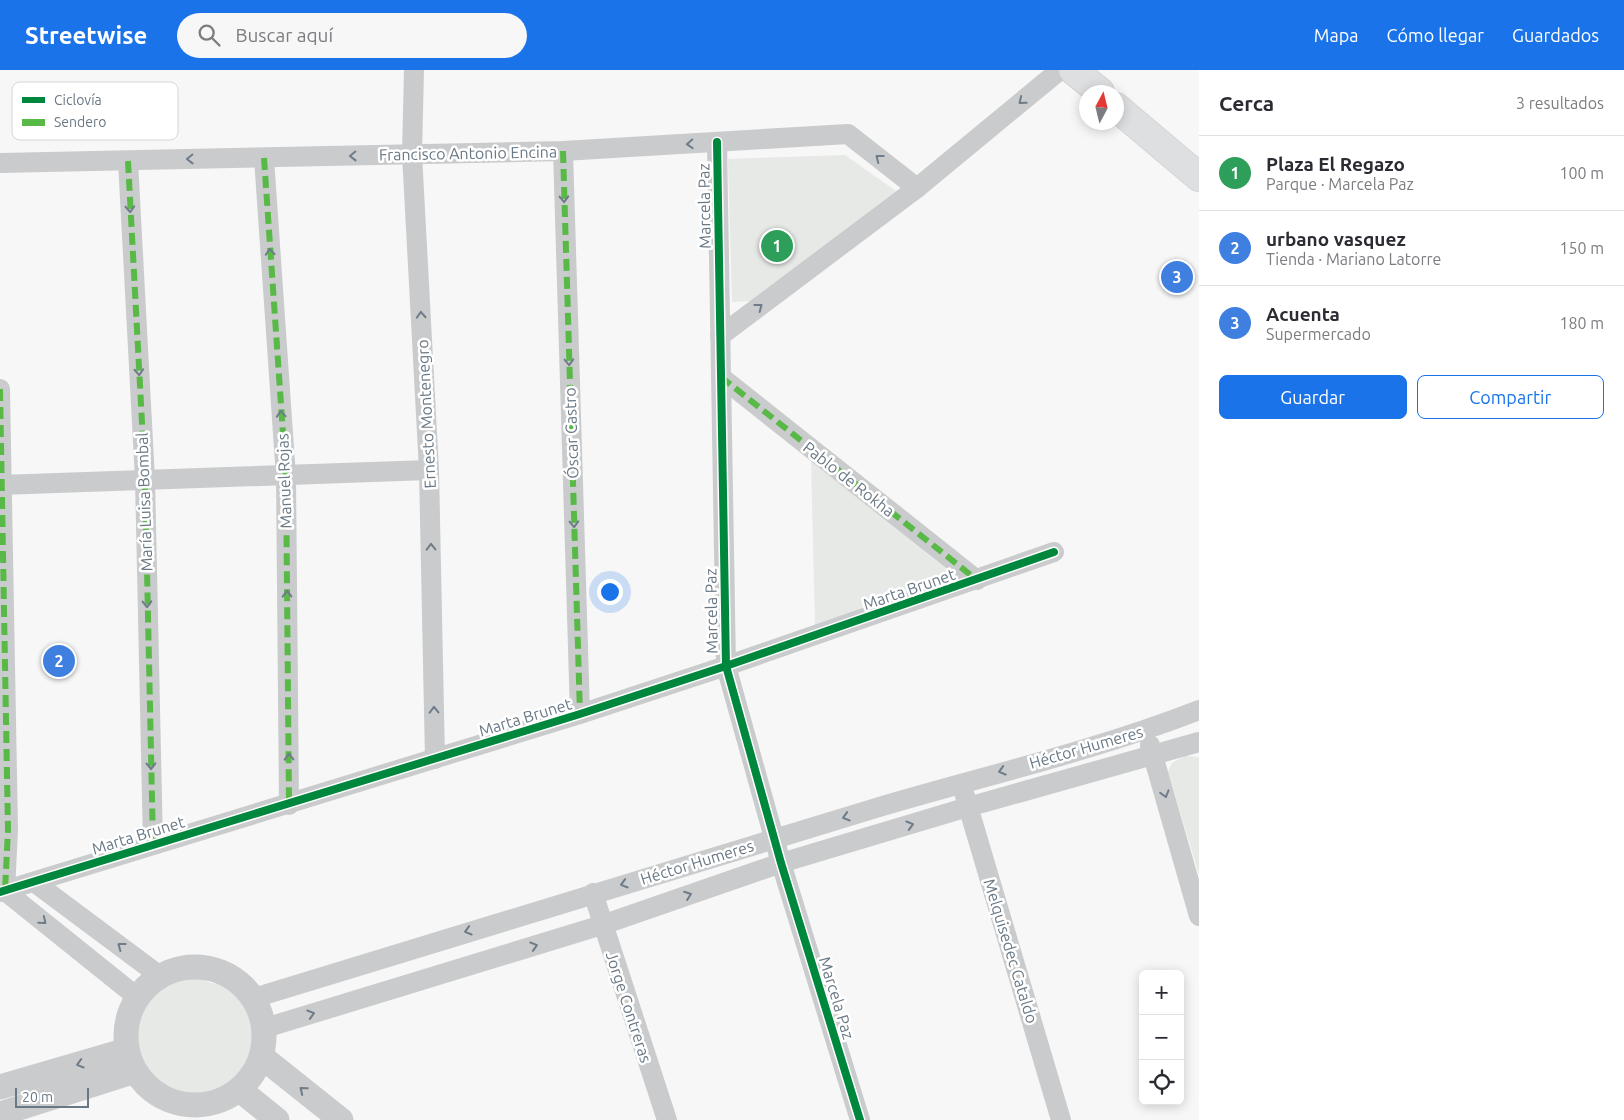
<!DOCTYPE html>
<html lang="es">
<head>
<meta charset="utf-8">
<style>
  body { margin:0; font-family:Ubuntu,sans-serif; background:#f7f7f7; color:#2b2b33 }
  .controls { position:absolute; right:15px; bottom:15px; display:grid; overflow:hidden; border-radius:8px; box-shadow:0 2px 12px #0003 }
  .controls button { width:45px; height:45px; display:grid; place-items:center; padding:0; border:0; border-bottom:1px solid #e1e1e2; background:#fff; color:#2b2b33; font:25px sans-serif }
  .compass { position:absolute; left:1079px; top:15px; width:45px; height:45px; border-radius:50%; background:#fff; box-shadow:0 2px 12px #0003; rotate:7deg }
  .scale { position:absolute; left:15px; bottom:12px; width:74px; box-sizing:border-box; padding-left:5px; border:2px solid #697885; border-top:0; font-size:14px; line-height:18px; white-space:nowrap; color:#697885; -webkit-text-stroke:4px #fff; paint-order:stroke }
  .you { position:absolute; left:609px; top:521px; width:18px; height:18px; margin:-12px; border:4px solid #fff; border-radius:50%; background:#1a73e8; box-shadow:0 0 0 8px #1a73e833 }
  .badge { display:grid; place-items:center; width:32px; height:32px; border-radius:50%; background:#1a73e8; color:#fff; font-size:16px; font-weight:700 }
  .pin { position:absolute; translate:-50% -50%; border:2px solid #fff; box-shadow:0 1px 5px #0006 }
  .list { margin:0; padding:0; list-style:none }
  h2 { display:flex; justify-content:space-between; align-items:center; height:65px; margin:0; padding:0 20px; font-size:21px }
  h2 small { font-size:16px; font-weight:400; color:#7c7c81 }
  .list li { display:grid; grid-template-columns:32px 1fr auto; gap:15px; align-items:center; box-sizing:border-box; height:75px; padding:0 20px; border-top:1px solid #e1e1e2 }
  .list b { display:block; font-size:19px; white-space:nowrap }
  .list p { margin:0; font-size:16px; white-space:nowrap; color:#7c7c81 }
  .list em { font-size:16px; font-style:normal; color:#7c7c81 }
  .actions { display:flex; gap:10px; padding:15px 20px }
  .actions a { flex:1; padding:11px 0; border:1px solid #1a73e8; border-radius:8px; text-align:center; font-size:18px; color:#1a73e8 }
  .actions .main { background:#1a73e8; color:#fff }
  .icon { flex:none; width:28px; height:28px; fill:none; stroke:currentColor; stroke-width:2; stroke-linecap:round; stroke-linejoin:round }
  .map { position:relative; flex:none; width:1199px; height:1050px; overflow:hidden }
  header { display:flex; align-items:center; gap:30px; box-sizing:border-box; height:70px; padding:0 25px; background:#1a73e8; color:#fff }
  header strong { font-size:24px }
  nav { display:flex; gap:28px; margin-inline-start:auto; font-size:18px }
  .search { width:350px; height:45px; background:#f7f7f7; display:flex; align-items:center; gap:12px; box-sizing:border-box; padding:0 18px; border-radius:28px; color:#7c7c81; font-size:19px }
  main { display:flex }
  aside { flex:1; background:#fff }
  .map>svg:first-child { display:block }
</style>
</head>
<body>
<header>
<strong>Streetwise</strong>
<div class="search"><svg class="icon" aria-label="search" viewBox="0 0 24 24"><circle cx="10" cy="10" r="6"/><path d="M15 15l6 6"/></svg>Buscar aquí</div>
<nav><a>Mapa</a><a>Cómo llegar</a><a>Guardados</a></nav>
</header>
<main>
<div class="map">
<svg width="1199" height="1050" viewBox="0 0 1199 1050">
  <rect width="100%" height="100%" fill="#f7f7f7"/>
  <g fill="#e6e9e5">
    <polygon points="845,85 896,121 750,231 732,232 728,89"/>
    <polygon points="811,389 957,508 815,555"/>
    <polygon points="1185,686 1199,687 1199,805 1168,701 1172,693"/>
    <path d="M191,904C198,907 205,911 212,913C218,915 228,913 234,917C266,939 264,993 234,1016C222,1025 206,1029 191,1027C117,1019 113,920 191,904Z"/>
  </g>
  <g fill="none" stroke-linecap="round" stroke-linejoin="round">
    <g stroke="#d4d5d6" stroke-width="30">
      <g id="secondary">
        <polyline points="1073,0 1100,22"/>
        <polyline points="1116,37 1199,107"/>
      </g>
    </g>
    <g stroke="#cacbcc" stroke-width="20">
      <polyline points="414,0 412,84 429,400 435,689"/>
      <polyline points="717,72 726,596 781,793 860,1050"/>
      <polyline points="563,81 580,644"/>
      <polyline points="264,88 286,407 289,735"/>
      <polyline points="128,91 145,409 153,774"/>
      <polyline points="0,93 563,81 848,64 917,118"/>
      <polyline points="720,266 917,118 1060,0"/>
      <polyline points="721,307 977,510"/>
      <polyline points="0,319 8,760 5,821 137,927"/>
      <polyline points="0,415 429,400"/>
      <polyline points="1150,675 1199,846"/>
      <polyline points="965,726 1061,1050"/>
      <polyline points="34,812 160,906"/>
      <polyline points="0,822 580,644 726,596 1054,482"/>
      <polyline points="593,823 667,1050"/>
      <path d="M254,928C461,864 668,800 876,738C984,706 1094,681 1199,640"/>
      <polyline points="265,958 602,855 781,793 968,737 1199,672"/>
    </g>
    <g stroke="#cacbcc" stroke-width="25">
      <circle cx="195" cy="966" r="69"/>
      <polyline points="262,987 341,1050"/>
      <polyline points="0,1017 127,980"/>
      <polyline points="240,1020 277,1050"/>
      <polyline points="0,1044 135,1001"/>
    </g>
    <use href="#secondary" stroke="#dedfe0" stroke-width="28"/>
    <g stroke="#58b947" stroke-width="6" stroke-dasharray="12 6" stroke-linecap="butt">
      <polyline points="563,81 580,644"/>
      <polyline points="264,88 286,407 289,735"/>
      <polyline points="128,91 145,409 153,774"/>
      <polyline points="721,307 977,510"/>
      <polyline points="0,319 8,760 5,821"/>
    </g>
    <g stroke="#fff" stroke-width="11">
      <g id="cycleway">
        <polyline points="717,72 726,596 781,793 860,1050"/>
        <polyline points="0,822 580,644 726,596 1054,482"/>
      </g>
    </g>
    <use href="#cycleway" stroke="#00873e" stroke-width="8"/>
  </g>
  <defs><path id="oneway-chevron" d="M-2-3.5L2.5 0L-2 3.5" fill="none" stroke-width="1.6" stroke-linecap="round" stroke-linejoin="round" transform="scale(1.25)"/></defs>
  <g stroke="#6e7c89">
    <use href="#oneway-chevron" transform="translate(1022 31) rotate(141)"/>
    <use href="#oneway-chevron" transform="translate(690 74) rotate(177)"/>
    <use href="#oneway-chevron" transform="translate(353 86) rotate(179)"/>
    <use href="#oneway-chevron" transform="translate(879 88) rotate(-142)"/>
    <use href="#oneway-chevron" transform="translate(190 89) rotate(179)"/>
    <use href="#oneway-chevron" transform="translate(564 129) rotate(88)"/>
    <use href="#oneway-chevron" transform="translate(130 139) rotate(87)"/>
    <use href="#oneway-chevron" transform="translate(270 182) rotate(-94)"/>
    <use href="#oneway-chevron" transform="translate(759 237) rotate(-37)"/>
    <use href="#oneway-chevron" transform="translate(421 245) rotate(-93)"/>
    <use href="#oneway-chevron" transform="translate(569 292) rotate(88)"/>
    <use href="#oneway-chevron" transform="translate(139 302) rotate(87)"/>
    <use href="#oneway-chevron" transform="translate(281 344) rotate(-94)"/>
    <use href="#oneway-chevron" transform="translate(574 454) rotate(88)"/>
    <use href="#oneway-chevron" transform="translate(431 477) rotate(-91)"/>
    <use href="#oneway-chevron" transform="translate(287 524) rotate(-91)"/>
    <use href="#oneway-chevron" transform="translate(147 534) rotate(89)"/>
    <use href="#oneway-chevron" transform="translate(434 640) rotate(-91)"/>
    <use href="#oneway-chevron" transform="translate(289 687) rotate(-91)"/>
    <use href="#oneway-chevron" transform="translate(151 696) rotate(89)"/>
    <use href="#oneway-chevron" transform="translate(1002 701) rotate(164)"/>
    <use href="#oneway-chevron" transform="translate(1165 724) rotate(74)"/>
    <use href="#oneway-chevron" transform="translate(846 747) rotate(163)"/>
    <use href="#oneway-chevron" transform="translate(910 755) rotate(-17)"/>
    <use href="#oneway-chevron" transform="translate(624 814) rotate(163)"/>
    <use href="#oneway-chevron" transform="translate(688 825) rotate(-20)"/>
    <use href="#oneway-chevron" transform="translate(43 851) rotate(39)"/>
    <use href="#oneway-chevron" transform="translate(468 861) rotate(163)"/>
    <use href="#oneway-chevron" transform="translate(121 876) rotate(-143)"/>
    <use href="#oneway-chevron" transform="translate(534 876) rotate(-17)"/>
    <use href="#oneway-chevron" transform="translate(311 944) rotate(-17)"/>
    <use href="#oneway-chevron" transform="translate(80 994) rotate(164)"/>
    <use href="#oneway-chevron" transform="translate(303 1020) rotate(-141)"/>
  </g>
  <g text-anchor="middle" stroke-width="5" stroke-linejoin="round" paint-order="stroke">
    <g font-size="16" fill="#697885" stroke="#fff">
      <text transform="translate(468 83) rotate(-1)" y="6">Francisco Antonio Encina</text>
      <text transform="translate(704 136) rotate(-91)" y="6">Marcela Paz</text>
      <text transform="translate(426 344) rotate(-93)" y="6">Ernesto Montenegro</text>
      <text transform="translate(571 363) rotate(-92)" y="6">Óscar Castro</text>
      <text transform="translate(849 409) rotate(38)" y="6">Pablo de Rokha</text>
      <text transform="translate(284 411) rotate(-92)" y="6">Manuel Rojas</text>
      <text transform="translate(144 432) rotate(-92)" y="6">María Luisa Bombal</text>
      <text transform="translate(909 519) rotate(-19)" y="6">Marta Brunet</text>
      <text transform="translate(711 541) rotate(-91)" y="6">Marcela Paz</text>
      <text transform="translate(525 647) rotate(-17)" y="6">Marta Brunet</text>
      <text transform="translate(1086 677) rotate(-16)" y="6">Héctor Humeres</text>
      <text transform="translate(138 765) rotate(-17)" y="6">Marta Brunet</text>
      <text transform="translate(697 792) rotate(-17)" y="6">Héctor Humeres</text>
      <text transform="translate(1011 881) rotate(73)" y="6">Melquisedec Cataldo</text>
      <text transform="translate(837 928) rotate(73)" y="6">Marcela Paz</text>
      <text transform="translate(629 937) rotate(72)" y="6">Jorge Contreras</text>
    </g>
  </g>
  <rect x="12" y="12" width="166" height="58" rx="8" fill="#fff" stroke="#d2d6da" stroke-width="1"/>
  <rect x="22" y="27" width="23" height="6" fill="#00873e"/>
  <rect x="22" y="49" width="23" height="7" fill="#58b947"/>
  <g font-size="14" fill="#697885">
    <text x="54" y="35">Ciclovía</text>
    <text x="54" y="57">Sendero</text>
  </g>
</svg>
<div class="controls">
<button>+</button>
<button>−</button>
<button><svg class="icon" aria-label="locate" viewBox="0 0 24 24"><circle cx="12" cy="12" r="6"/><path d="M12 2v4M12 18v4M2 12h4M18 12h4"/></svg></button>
</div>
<svg class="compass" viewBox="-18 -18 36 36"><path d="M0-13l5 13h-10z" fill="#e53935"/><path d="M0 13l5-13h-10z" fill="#7c7c81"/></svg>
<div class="scale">20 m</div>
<div class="you"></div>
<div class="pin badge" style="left:777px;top:176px;background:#2e9e5b">1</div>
<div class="pin badge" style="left:59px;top:591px;background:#3f7fe0">2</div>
<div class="pin badge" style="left:1177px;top:207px;background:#3f7fe0">3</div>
</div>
<aside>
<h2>Cerca<small>3 resultados</small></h2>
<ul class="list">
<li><span class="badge" style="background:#2e9e5b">1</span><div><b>Plaza El Regazo</b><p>Parque · Marcela Paz</p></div><em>100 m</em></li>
<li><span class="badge" style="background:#3f7fe0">2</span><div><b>urbano vasquez</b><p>Tienda · Mariano Latorre</p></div><em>150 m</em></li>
<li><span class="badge" style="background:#3f7fe0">3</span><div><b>Acuenta</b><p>Supermercado</p></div><em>180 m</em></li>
</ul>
<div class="actions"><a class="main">Guardar</a><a>Compartir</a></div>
</aside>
</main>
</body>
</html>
